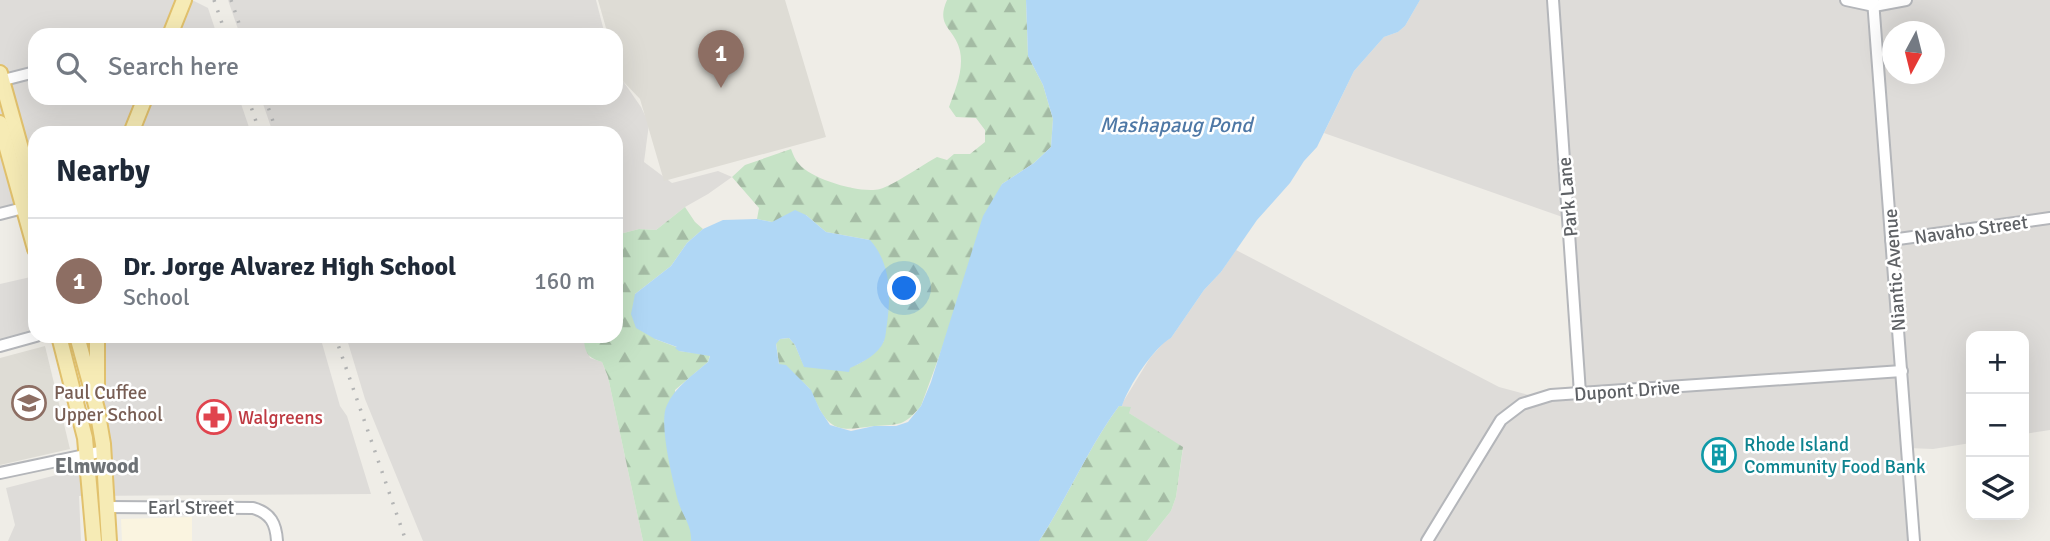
<!DOCTYPE html>
<html lang="en">
<head>
<meta charset="utf-8">
<style>
  body { margin:0; font-family:Signika,sans-serif; background:#f2f2f3; color:#1f2937 }
  .controls { position:absolute; right:21px; bottom:21px; display:grid; overflow:hidden; border-radius:14px; box-shadow:0 7px 28px #0002 }
  .controls button { width:63px; height:63px; display:grid; place-items:center; padding:0; border:0; border-bottom:2px solid #e0e1e3; background:#fff; color:#1f2937; font:35px sans-serif }
  .compass { position:absolute; left:1882px; top:21px; width:63px; height:63px; border-radius:50%; background:#fff; box-shadow:0 7px 28px #0002; rotate:187deg }
  .you { position:absolute; left:905px; top:289px; width:24px; height:24px; margin:-18px; border:5px solid #fff; border-radius:50%; background:#1a73e8; box-shadow:0 0 0 10px #1a73e833 }
  .badge { display:grid; place-items:center; width:46px; height:46px; border-radius:50%; background:#d93025; color:#fff; font-size:23px; font-weight:700 }
  .pin { position:absolute; translate:-50% -58px; filter:drop-shadow(0 2px 4px #0008) }
  .pin::after { content:''; position:absolute; top:37px; width:24px; height:21px; background:inherit; clip-path:polygon(0 0,100% 0,50% 100%) }
  .list { margin:0; padding:0; list-style:none }
  h2 { display:flex; justify-content:space-between; align-items:center; height:91px; margin:0; padding:0 28px; font-size:30px }
  h2 small { font-size:23px; font-weight:400; color:#747a83 }
  .list li { display:grid; grid-template-columns:46px 1fr auto; gap:21px; align-items:center; box-sizing:border-box; height:126px; padding:0 28px; border-top:2px solid #e0e1e3 }
  .list b { display:block; font-size:26px; white-space:nowrap }
  .list p { margin:0; font-size:23px; white-space:nowrap; color:#747a83 }
  .list em { font-size:23px; font-style:normal; color:#747a83 }
  .icon { flex:none; width:38px; height:38px; fill:none; stroke:currentColor; stroke-width:2; stroke-linecap:round; stroke-linejoin:round }
  .map { position:relative; flex:none; width:2050px; height:541px; overflow:hidden }
  .search { position:absolute; background:#fff; box-shadow:0 7px 28px #0002; left:28px; top:28px; width:595px; height:77px; display:flex; align-items:center; gap:18px; box-sizing:border-box; padding:0 24px; border-radius:21px; color:#747a83; font-size:26px }
  .panel { position:absolute; background:#fff; box-shadow:0 7px 28px #0002; left:28px; top:126px; width:595px; height:217px; border-radius:21px }
  .map>svg:first-child { display:block }
</style>
</head>
<body>
<div class="map">
<svg width="2050" height="541" viewBox="0 0 2050 541">
  <defs>
    <pattern id="forest-firs" width="22" height="20" patternUnits="userSpaceOnUse" patternTransform="scale(1.75)"><rect width="22" height="20" fill="#c6e3c6"/><path d="M5 1l3.5 6h-7zM16 11l3.5 6h-7z" fill="#a4bba4"/></pattern>
  </defs>
  <rect width="100%" height="100%" fill="#efede7"/>
  <polygon fill="#faf4e0" points="192,517 192,541 122,541 121,519"/>
  <g fill="#dedcd9" fill-rule="evenodd">
    <polygon points="0,0 192,0 208,8 217,35 35,35 35,98 239,98 251,133 35,133 35,254 23,210 0,211"/>
    <polygon points="228,0 596,0 605,35 240,35"/>
    <path d="M1420,0H1841L1876,6L1912,0H2050V430L2024,434V336H1971V443L1933,449L1908,448L1912,541H1147L1171,511L1176,497L1183,448L1129,413L1122,406L1123,402L1150,358L1165,341L1171,338L1204,290L1221,272L1236,250L1499,387L1532,396L1572,389L1571,220L1324,133L1354,71L1384,37L1398,32L1405,26ZM1892,32H1934V74H1892Z"/>
    <polygon points="616,71 641,107 649,124 644,162 672,183 718,171 732,177 708,194 685,207 656,230 639,229 616,235 616,133 273,133 261,98 616,98"/>
    <polygon points="35,276 35,335 0,343 0,284"/>
    <polygon points="76,336 320,336 340,406 347,416 371,494 79,496 81,541 8,541 15,525 6,488 76,470 95,451 85,367"/>
    <polygon points="346,336 573,336 574,338 584,340 590,358 602,362 608,377 643,541 423,541 365,399"/>
  </g>
  <g fill="#dedcd5">
    <polygon points="598,0 785,0 826,137 664,181 640,99 619,77 616,65 616,35 608,35"/>
    <polygon points="45,346 70,449 0,465 0,358"/>
  </g>
  <g fill="url(#forest-firs)">
    <path d="M947,0H1026L1028,56L1043,85L1053,119L1051,147L1034,163L1002,184L921,406C903,427 900,424 874,426C848,429 833,435 819,408C815,401 813,394 809,388C800,379 789,372 779,364L776,343L780,339L789,338L795,345L804,366C844,368 857,375 884,341L870,240L826,232L806,215L772,222L757,219L759,208L732,177L745,165L791,149C793,154 795,160 799,164C811,179 860,194 880,189C892,186 924,164 937,157L947,160L954,154H970L985,142V130L976,118L956,117L949,107C955,90 964,70 960,51C955,28 935,27 947,0Z"/>
    <path d="M685,207L695,222L703,229L687,243L671,266L635,294L655,339L679,348V351L710,355L708,362L675,390L679,503L692,531L691,541H643L608,377L602,362C589,358 585,354 584,340L573,338V336H616V235L639,229L656,230Z"/>
    <path d="M1119,406L1131,407L1129,413L1183,447L1176,497L1171,511L1147,541H1039C1068,497 1088,448 1119,406Z"/>
  </g>
  <path fill="#b0d7f5" d="M1026,0H1420L1405,26L1398,32L1384,37L1354,71L1317,147L1304,161L1290,183L1257,220L1221,272L1204,290L1171,338C1154,347 1128,387 1122,406H1119C1088,448 1068,497 1039,541H691C692,525 682,515 678,501C673,481 658,422 667,405C675,387 693,375 708,362L710,356L679,351L675,348L677,347L655,339L636,328L631,314L635,294L671,266L687,243L703,229L723,220L757,219L772,222L795,210L806,215L826,232L870,240C891,264 891,294 887,324C886,329 886,336 884,341C878,355 863,362 850,368L849,372L804,367L795,345L789,338L780,339L776,344L779,364L786,365L811,390L820,410L830,425L851,431L874,426H896L908,422L921,406L931,382L983,216L1002,184L1034,163L1051,147L1053,119L1043,85L1028,56Z"/>
  <g fill="none" stroke-linecap="round" stroke-linejoin="round">
    <g stroke="#b4b6ba" stroke-width="14">
      <g id="minor">
        <polyline points="1553,0 1580,393"/>
        <polyline points="1846,0 1874,6 1906,0"/>
        <polyline points="1873,0 1914,541"/>
        <polyline points="0,81 35,72"/>
        <polyline points="0,214 35,205"/>
        <polyline points="1891,240 2050,218"/>
        <polyline points="0,346 36,336"/>
        <polyline points="0,473 104,451"/>
        <path d="M107,507L253,508C271,513 276,524 277,541"/>
        <polyline points="1427,541 1501,420 1522,404 1551,395 1902,371"/>
      </g>
    </g>
    <g stroke="#e1c16d" stroke-width="18">
      <g id="major">
        <polyline points="170,35 184,0"/>
        <polyline points="0,73 35,199"/>
        <polyline points="0,123 35,249"/>
        <polyline points="131,133 145,98"/>
        <polyline points="59,336 85,438 94,541"/>
        <polyline points="77,336 97,409 103,444 109,541"/>
        <polyline points="97,391 97,336"/>
      </g>
    </g>
    <use href="#minor" stroke="#fff" stroke-width="10"/>
    <use href="#major" stroke="#f6ebb5" stroke-width="14"/>
    <g stroke="#b4b5b5" stroke-width="3.5" stroke-dasharray="2 9" stroke-linecap="butt">
      <polyline points="214,0 226,35"/>
      <polyline points="231,0 243,35"/>
      <polyline points="248,98 260,133"/>
      <polyline points="265,98 277,133"/>
      <polyline points="335,336 406,541"/>
    </g>
  </g>
  <defs>
    <g id="school-ring" transform="scale(1.75)"><circle r="9.5" fill="#fff" stroke="#8d6e63" stroke-width="1.5"/><path d="M0-5L7-2L0 1L-7-2ZM-4 1L0 2.5L4 1V4Q0 6-4 4Z" fill="#8d6e63"/></g>
    <g id="pharmacy-ring" transform="scale(1.75)"><circle r="9.5" fill="#fff" stroke="#e0444e" stroke-width="1.5"/><path d="M-2-6h4v4h4v4h-4v4h-4v-4h-4v-4h4Z" fill="#e0444e"/></g>
    <g id="building-ring" transform="scale(1.75)"><circle r="9.5" fill="#fff" stroke="#0f9aa8" stroke-width="1.5"/><path d="M-4-6H4V6H1V3H-1V6H-4ZM-2.5-4.3h1.7v1.8h-1.7ZM.8-4.3h1.7v1.8H.8ZM-2.5-1h1.7V.8h-1.7ZM.8-1h1.7V.8H.8Z" fill="#0f9aa8"/></g>
  </defs>
  <g fill-rule="evenodd">
    <use href="#school-ring" x="29" y="403"/>
    <use href="#pharmacy-ring" x="214" y="417"/>
    <use href="#building-ring" x="1719" y="455"/>
  </g>
  <g text-anchor="middle" stroke-width="5" stroke-linejoin="round" paint-order="stroke">
    <g font-size="19" fill="#5e6165" stroke="#fff">
      <text transform="translate(1567 197) rotate(-95)" y="7">Park Lane</text>
      <text transform="translate(1971 229) rotate(-8)" y="7">Navaho Street</text>
      <text transform="translate(1894 270) rotate(-94)" y="7">Niantic Avenue</text>
      <text transform="translate(1627 390) rotate(-4)" y="7">Dupont Drive</text>
      <text x="191" y="514">Earl Street</text>
    </g>
    <g font-size="19" fill="#785e54" stroke="#fff" text-anchor="start">
      <text x="54" y="399">Paul Cuffee<tspan x="54" dy="22">Upper School</tspan></text>
    </g>
    <g font-size="19" fill="#be3a42" stroke="#fff" text-anchor="start">
      <text x="238" y="424">Walgreens</text>
    </g>
    <g font-size="19" fill="#0d838f" stroke="#fff" text-anchor="start">
      <text x="1744" y="451">Rhode Island<tspan x="1744" dy="22">Community Food Bank</tspan></text>
    </g>
    <g font-size="21" font-style="italic" fill="#4e78a6" stroke="#fff">
      <text x="1176" y="132">Mashapaug Pond</text>
    </g>
    <g font-size="21" font-weight="bold" fill="#6f7377" stroke="#fff">
      <text x="97" y="473">Elmwood</text>
    </g>
  </g>
</svg>
<div class="controls">
<button>+</button>
<button>−</button>
<button><svg class="icon" aria-label="layers" viewBox="0 0 24 24"><path d="M12 4l9 5-9 5-9-5zM3 14l9 5 9-5"/></svg></button>
</div>
<svg class="compass" viewBox="-18 -18 36 36"><path d="M0-13l5 13h-10z" fill="#e53935"/><path d="M0 13l5-13h-10z" fill="#747a83"/></svg>
<div class="you"></div>
<div class="pin badge" style="left:721px;top:88px;background:#8d6e63">1</div>
<div class="search"><svg class="icon" aria-label="search" viewBox="0 0 24 24"><circle cx="10" cy="10" r="6"/><path d="M15 15l6 6"/></svg>Search here</div>
<section class="panel">
<h2>Nearby<small></small></h2>
<ul class="list">
<li><span class="badge" style="background:#8d6e63">1</span><div><b>Dr. Jorge Alvarez High School</b><p>School</p></div><em>160 m</em></li>
</ul>
</section>
</div>
</body>
</html>
